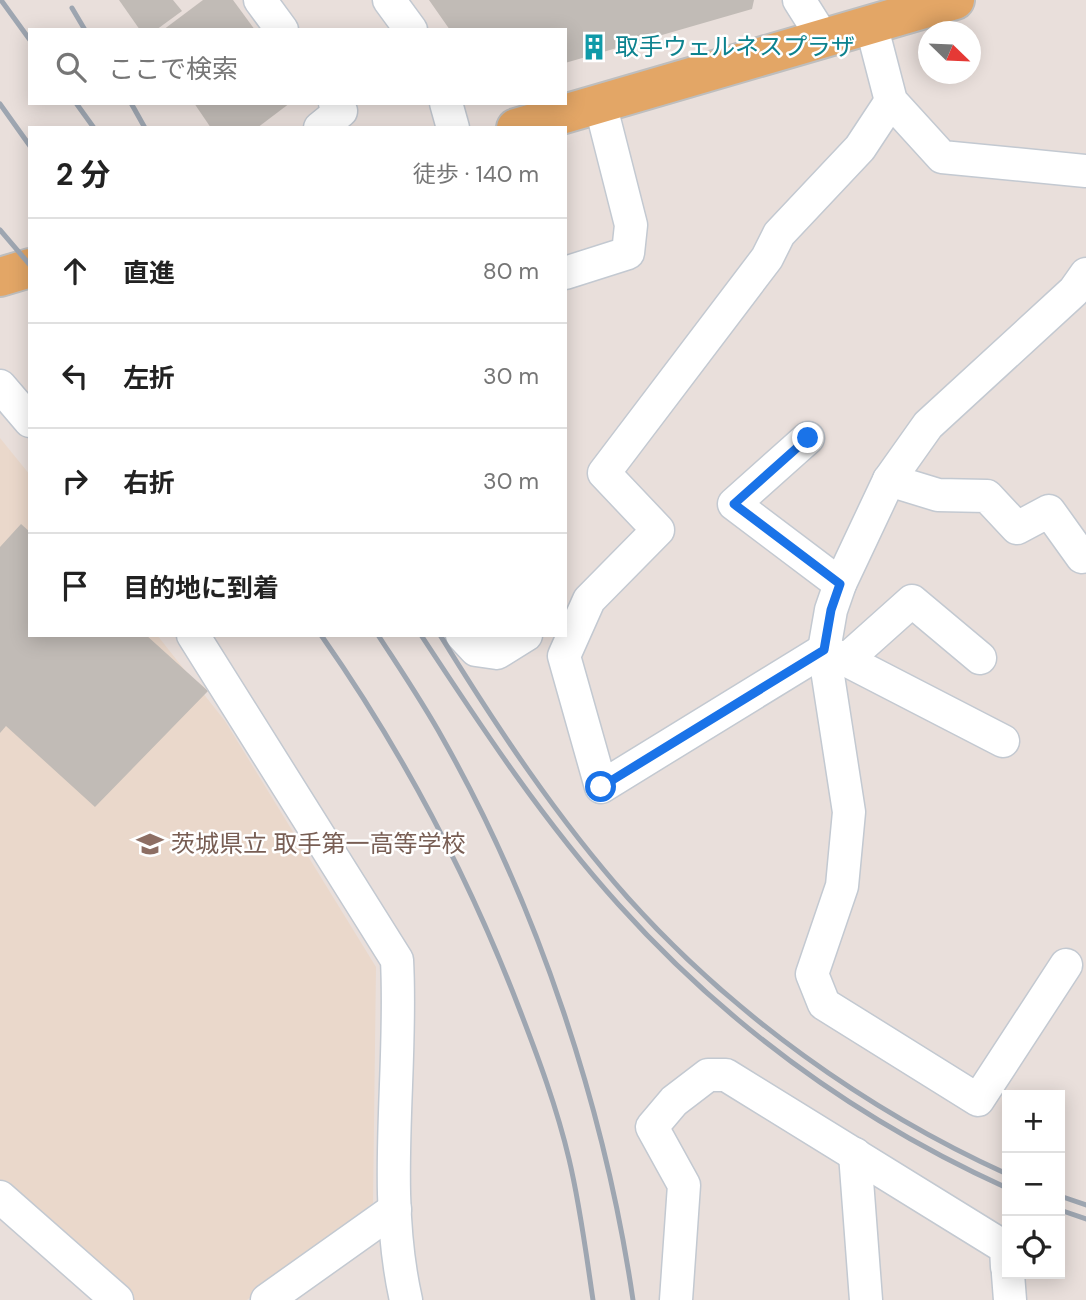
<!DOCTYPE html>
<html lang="ja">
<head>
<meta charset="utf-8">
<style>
  body { margin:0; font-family:"DM Sans","Noto Sans JP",sans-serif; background:#f2f2f2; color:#222 }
  .controls { position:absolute; right:21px; bottom:21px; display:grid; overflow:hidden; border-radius:0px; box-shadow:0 4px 18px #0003 }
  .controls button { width:63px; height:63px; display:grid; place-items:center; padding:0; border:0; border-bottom:2px solid #e0e0e0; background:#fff; color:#222; font:35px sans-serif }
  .compass { position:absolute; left:918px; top:21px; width:63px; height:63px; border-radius:50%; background:#fff; box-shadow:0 4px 18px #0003; rotate:113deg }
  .stop { position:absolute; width:21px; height:21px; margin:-16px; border:5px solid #1a73e8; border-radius:50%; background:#fff }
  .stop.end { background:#1a73e8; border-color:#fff; box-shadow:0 2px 7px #0008 }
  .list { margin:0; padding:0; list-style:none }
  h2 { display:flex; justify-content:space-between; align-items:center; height:91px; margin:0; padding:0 28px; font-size:30px }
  h2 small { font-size:23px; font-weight:400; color:#767676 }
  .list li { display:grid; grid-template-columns:46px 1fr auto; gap:21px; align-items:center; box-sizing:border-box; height:105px; padding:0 28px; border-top:2px solid #e0e0e0 }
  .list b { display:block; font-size:26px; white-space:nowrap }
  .list em { font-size:23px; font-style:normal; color:#767676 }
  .icon { flex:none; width:38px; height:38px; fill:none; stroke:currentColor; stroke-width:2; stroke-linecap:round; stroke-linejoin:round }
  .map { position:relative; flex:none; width:1086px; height:1300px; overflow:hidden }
  .search { position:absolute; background:#fff; box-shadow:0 4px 18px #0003; left:28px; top:28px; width:539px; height:77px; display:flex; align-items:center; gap:18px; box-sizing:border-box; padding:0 24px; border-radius:0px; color:#767676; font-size:26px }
  .panel { position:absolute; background:#fff; box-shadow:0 4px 18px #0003; left:28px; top:126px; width:539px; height:511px; border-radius:0px }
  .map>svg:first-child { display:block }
</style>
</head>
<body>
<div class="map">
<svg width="1086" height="1300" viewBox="0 0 1086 1300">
  <rect width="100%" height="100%" fill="#e9dfdb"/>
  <polygon fill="#ead8cb" points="0,438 30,475 30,635 157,635 225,721 376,967 373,1203 247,1300 132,1300 0,1182"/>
  <g fill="#c1bbb6">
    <polygon points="119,0 173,0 182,11 156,30 140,30"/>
    <polygon points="203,0 233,0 255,30 163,30"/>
    <polygon points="429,0 754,0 752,9 565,63 565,30 450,30"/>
    <polygon points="194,103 290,103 257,128 211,128"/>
    <polygon points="21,524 30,532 30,635 146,635 208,691 95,807 6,726 0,733 0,547"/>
  </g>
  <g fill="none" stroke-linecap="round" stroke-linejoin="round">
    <g stroke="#c3c9d1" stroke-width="35">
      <g id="minor">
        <polyline points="260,0 282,30"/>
        <polyline points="389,0 411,30"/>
        <polyline points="799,0 823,38"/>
        <polyline points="871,24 891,101 942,157 1086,171"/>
        <polyline points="891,101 860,148 779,234 767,258 604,473 658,530 589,600 564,656 601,787 824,650 846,660 912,601 980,658"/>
        <polyline points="446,103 453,128"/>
        <polyline points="320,128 341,111 335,103"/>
        <polyline points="565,273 628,253 631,225 600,103"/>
        <polyline points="0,386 30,421"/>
        <polyline points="808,438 734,504 840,584"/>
        <polyline points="889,480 938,495 987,496 1017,528 1049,511 1082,557 1086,553"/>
        <path d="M193,635L397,960C403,1072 381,1190 406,1300"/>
        <polyline points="462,635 476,650 497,653 526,635"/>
        <polyline points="846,660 1003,741"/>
        <polyline points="1066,965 978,1100 824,1004 812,974 842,886 849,812 824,650 831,610 840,584 889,480 928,425 1074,291 1086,274"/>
        <polyline points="855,1154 866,1300"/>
        <polyline points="0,1197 117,1300"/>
        <polyline points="1008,1274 1010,1300"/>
        <polyline points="267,1300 395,1209"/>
        <polyline points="676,1300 684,1185 652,1127 674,1101 708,1075 726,1075 1006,1248 1007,1267"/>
      </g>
    </g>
    <g stroke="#bebebe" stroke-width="42">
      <g id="major">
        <polyline points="516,128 955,0"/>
        <polyline points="0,277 30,268"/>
      </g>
    </g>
    <use href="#minor" stroke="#fff" stroke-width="32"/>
    <use href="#major" stroke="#e3a666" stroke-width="38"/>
    <g stroke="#9ea6b1" stroke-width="5">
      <polyline points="1,0 30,40"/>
      <polyline points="72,8 85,30"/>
      <polyline points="76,103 94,128"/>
      <polyline points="131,103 145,128"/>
      <polyline points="0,104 30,146"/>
      <polyline points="0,230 30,265"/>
      <path d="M321,635C403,752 468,875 519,1008C538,1057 557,1108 569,1159C580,1205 586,1253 593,1300"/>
      <path d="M378,635C400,669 423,703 443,739C538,907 605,1109 633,1300"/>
      <path d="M421,635C482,728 544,822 619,905C728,1026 859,1121 1007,1188"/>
      <path d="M440,635C496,726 557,818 628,898C732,1014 866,1110 1007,1174"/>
      <polyline points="1060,1196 1086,1205"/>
      <polyline points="1060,1210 1086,1219"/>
    </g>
  </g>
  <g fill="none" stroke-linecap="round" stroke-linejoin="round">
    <polyline stroke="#1a73e8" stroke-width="9" points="601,787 824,650 831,610 840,584 734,504 808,438"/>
  </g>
  <defs>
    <g id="building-bare" transform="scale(2.1)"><path d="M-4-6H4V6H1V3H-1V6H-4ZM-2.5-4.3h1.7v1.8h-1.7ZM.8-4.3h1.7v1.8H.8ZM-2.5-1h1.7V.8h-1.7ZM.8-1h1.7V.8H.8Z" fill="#0f9aa8" stroke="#fff" stroke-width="2.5" paint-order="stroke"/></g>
    <g id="school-bare" transform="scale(2.1)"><path d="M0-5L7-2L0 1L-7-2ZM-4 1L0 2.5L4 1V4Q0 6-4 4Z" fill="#8d6e63" stroke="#fff" stroke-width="2.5" paint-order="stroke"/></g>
  </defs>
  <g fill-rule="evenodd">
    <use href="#building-bare" x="594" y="47"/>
    <use href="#school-bare" x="150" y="844"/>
  </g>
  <g text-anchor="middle" stroke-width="5" stroke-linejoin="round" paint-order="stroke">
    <g font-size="24" fill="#0d838f" stroke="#fff" text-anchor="start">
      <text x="615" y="55">取手ウェルネスプラザ</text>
    </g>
    <g font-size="24" fill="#785e54" stroke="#fff" text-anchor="start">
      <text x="171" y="852">茨城県立 取手第一高等学校</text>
    </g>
  </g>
</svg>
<div class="controls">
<button>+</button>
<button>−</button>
<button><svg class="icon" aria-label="locate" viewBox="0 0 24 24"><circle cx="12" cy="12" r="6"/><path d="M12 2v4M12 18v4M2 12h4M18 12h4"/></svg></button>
</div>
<svg class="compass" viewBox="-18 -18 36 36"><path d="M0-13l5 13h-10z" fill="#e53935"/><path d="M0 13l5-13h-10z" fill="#767676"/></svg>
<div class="stop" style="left:601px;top:787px"></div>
<div class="stop end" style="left:808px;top:438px"></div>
<div class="search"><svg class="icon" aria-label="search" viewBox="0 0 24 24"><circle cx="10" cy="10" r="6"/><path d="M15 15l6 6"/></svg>ここで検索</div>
<section class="panel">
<h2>2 分<small>徒歩 · 140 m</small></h2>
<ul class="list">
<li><svg class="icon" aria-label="ahead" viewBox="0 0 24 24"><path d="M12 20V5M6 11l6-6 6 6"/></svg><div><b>直進</b></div><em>80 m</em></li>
<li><svg class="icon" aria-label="left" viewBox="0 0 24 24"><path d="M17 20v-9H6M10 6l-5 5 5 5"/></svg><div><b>左折</b></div><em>30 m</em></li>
<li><svg class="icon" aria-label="right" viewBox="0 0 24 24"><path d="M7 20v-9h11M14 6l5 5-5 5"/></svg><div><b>右折</b></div><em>30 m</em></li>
<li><svg class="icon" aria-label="arrive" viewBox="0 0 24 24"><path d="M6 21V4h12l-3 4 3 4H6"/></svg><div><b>目的地に到着</b></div></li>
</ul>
</section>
</div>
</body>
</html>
